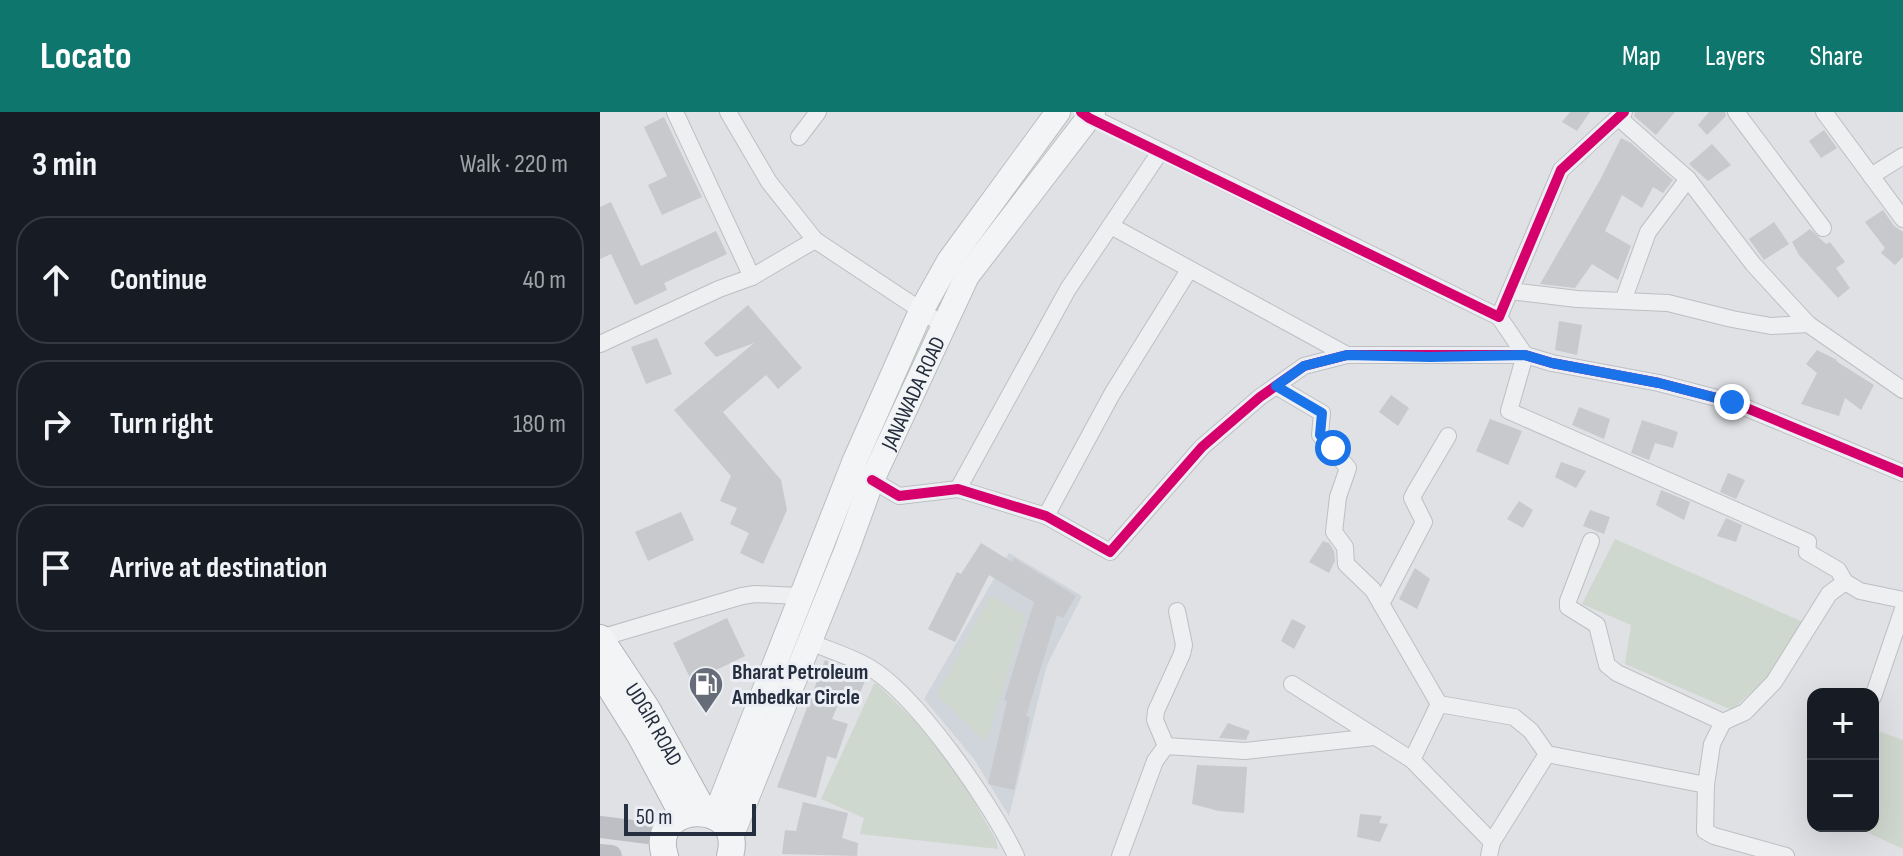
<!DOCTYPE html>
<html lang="en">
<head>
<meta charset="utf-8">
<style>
  body { margin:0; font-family:"Sofia Sans Condensed",sans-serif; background:#20242c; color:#f1f3f6 }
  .controls { position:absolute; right:24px; bottom:24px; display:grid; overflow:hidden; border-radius:16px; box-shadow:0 8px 32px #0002 }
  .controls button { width:72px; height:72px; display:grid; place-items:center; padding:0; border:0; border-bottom:2px solid #363941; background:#171b24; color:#f1f3f6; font:40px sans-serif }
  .scale { position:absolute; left:24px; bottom:20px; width:132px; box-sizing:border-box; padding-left:8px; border:4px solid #252e3e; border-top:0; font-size:22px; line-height:28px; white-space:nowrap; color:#252e3e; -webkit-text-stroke:6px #ebeff5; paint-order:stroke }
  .stop { position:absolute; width:24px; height:24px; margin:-18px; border:6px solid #1a73e8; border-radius:50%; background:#fff }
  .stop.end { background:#1a73e8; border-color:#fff; box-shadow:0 2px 8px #0008 }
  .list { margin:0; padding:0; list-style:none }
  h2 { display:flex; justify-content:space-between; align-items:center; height:104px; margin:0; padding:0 32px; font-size:34px }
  h2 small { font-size:26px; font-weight:400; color:#9ea1a6 }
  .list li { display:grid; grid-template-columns:52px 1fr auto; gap:24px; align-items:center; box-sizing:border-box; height:128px; margin:0 16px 16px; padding:0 16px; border:2px solid #363941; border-radius:32px }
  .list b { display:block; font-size:30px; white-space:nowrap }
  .list em { font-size:26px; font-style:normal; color:#9ea1a6 }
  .icon { flex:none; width:44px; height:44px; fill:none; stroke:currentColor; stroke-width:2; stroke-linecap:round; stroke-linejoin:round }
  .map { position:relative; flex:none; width:1303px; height:744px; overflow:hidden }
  header { display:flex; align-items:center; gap:48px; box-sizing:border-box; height:112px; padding:0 40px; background:#0f766e; color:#fff }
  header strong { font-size:38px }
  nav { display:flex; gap:44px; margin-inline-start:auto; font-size:28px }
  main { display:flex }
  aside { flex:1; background:#171b24 }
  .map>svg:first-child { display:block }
</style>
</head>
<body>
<header>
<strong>Locato</strong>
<nav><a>Map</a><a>Layers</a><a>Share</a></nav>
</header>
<main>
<aside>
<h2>3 min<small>Walk · 220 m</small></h2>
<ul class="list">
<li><svg class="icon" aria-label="ahead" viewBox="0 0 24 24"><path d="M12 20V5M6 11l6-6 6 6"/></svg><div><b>Continue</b></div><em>40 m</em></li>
<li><svg class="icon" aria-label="right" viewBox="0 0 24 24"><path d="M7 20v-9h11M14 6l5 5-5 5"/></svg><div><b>Turn right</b></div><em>180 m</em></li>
<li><svg class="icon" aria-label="arrive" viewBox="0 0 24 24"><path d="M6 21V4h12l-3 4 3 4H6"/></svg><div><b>Arrive at destination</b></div></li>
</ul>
</aside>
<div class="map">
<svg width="1303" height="744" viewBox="0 0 1303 744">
  <rect width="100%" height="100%" fill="#dfe1e4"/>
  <polygon fill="#d0d4db" points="409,441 482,484 447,553 409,704 374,647 324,587"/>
  <g fill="#cfd8ce">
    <polygon points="1015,427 1203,510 1167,565 1132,598 1025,552 1031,513 982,492"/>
    <polygon points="390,484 426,503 386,631 337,583"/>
    <polygon points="274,572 277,572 315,609 359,664 396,728 398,737 260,722 264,706 221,687"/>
    <polygon points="1273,617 1303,628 1303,737 1254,714 1273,714"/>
  </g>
  <g fill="#c7c9cc">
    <polygon points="970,0 990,0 977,19 962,10"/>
    <polygon points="1035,0 1075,0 1056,23 1034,4"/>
    <polygon points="1109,0 1125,0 1126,4 1107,23 1098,13"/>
    <polygon points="64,5 102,85 62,103 48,73 67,64 44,15"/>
    <polygon points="1224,18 1237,36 1221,46 1209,29"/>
    <polygon points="1021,26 1031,31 1073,68 1063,81 1053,75 1042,96 1022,83 1005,119 1031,134 1018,168 992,152 975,176 940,172 1000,68"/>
    <polygon points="1112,32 1131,53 1108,69 1089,52"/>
    <polygon points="11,90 41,154 116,119 127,142 64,171 67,178 35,193 11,142 0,147 0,95"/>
    <polygon points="1283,98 1294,114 1303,120 1303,145 1295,153 1281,141 1285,136 1265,110"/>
    <polygon points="1174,110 1189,132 1164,148 1149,127"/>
    <polygon points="1210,117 1226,132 1230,130 1245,150 1236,156 1250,176 1238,186 1199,143 1192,130"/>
    <polygon points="148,193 202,256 178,277 166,263 123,300 181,368 187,398 163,452 140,441 149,421 130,412 137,396 120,389 131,364 74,298 154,231 116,245 104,231"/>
    <polygon points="959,209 982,213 977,243 955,238"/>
    <polygon points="57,226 72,262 46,272 31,235"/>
    <polygon points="1217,238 1237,248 1236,249 1274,273 1261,298 1245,286 1239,304 1201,292 1217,261 1206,252"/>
    <polygon points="791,283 809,296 798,314 779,300"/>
    <polygon points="979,295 1010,307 1004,327 972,313"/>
    <polygon points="890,307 922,319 908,353 876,339"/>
    <polygon points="1042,308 1078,320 1073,336 1055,331 1049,348 1031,341"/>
    <polygon points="961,350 986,359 976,376 955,365"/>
    <polygon points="1128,361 1145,368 1136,387 1120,380"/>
    <polygon points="1061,378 1090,390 1084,408 1056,393"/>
    <polygon points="919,389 933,398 923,416 907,407"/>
    <polygon points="990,398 1010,405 1004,422 983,414"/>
    <polygon points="81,400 94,428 48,449 35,420"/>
    <polygon points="1126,406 1142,413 1136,430 1117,424"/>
    <polygon points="723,429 729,431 734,439 735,449 729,461 709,450"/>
    <polygon points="381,431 412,450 414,446 476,484 463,506 457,503 426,604 430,605 414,678 388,672 407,589 404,588 434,490 389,463 355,530 328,517 357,460 361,462"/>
    <polygon points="815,456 830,467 817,497 799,487"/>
    <polygon points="127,506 145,544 112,560 121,579 101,588 73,531"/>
    <polygon points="692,507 706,514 694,537 681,529"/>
    <polygon points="225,548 266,567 258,585 244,578 232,607 248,612 236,647 227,644 216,686 177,675"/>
    <polygon points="628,611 650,619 646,628 619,626"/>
    <polygon points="597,653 647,655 644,701 619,699 592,692"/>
    <polygon points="203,690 248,701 242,726 258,731 257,744 182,742 185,718 196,719"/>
    <polygon points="760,702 782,704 779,711 788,712 780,730 757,725"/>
  </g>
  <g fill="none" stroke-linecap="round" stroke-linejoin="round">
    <g stroke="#bdbfc2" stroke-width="18">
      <g id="minor">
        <polyline points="75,0 152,165"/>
        <polyline points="128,0 169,70 215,128 343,213"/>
        <polyline points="1136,0 1223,116"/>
        <polyline points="1224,0 1303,107"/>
        <polyline points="483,1 899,205 961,58 1024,0"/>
        <polyline points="1019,6 1088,67 1153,152 1208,212 1303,278"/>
        <polyline points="199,25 218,0"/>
        <polyline points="1271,64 1303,44"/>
        <polyline points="511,114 747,243"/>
        <polyline points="910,179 977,187 1068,191 1132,207 1171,214 1208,212"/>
        <polyline points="1023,189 1048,120 1088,67"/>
        <polyline points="899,205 925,243 909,299 1208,430 1207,440 1238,458 1245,470 1260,479 1303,488"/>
        <polyline points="0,232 119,177 152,165 215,128"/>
        <polyline points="676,274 722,301 720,323 748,356 738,385 734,420 745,435 746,452 773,478 839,592 812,648"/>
        <polyline points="272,368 299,384 358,377 446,404 510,440 602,335 660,285 704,254 747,243 925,243 952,251 1059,271 1132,290 1303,361"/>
        <polyline points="358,377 468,177 560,40"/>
        <polyline points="446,404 512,282 589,158"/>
        <polyline points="991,429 968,489 968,495 997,513 1007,553 1017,561 1123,610"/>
        <polyline points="781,492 824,410 812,386 815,380 848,324"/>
        <polyline points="0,526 142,484 155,482 200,484"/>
        <path d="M210,530C229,538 249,544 267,554C316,581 392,693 416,744"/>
        <polyline points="692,572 812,648 892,730 889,744"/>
        <polyline points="1273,585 1303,497"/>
        <polyline points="839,592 914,605 931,619 947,642 1106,673"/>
        <polyline points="566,634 555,608 556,599 582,542 584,533 577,499"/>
        <polyline points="892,730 947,642"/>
        <polyline points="520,744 555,649 566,634 645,639 774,625"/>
        <polyline points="1186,744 1114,724 1105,719 1106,673 1112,632 1123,610 1145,600 1174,570 1229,482 1245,470"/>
      </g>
    </g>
    <g stroke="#bbbec2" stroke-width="26">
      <g id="primary">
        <polyline points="115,704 255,348 321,199 349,149 458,0"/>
        <path id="s1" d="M131,725L247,437L272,368L367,164L493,0"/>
      </g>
    </g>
    <g stroke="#b1b4b9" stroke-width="28">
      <g id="trunk">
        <path id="s2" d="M0,526L47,597L104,700"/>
        <polyline points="0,559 40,623 83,703"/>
        <path d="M65,744C47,689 146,685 130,744"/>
      </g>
    </g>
    <use href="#minor" stroke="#eeeff1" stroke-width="16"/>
    <g stroke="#bdbfc4" stroke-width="22">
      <polyline points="0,715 64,723"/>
      <polyline points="0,743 11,744"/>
    </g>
    <use href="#primary" stroke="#f3f4f5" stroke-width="24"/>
    <use href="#trunk" stroke="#f3f4f5" stroke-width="26"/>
    <g stroke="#ebeff5" stroke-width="15">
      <g id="cycleway">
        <polyline points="481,0 489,6 899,205 961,58 1024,0"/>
        <polyline points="272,368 299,384 358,377 446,404 510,440 602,335 660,285 704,254 747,243 925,243 952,251 1059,271 1132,290 1303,361"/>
      </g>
    </g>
    <use href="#cycleway" stroke="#d6006c" stroke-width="10"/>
  </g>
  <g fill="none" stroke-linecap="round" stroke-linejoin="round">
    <polyline stroke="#1a73e8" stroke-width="10" points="733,336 720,323 722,301 676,274 704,254 747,243 830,245 925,243 952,251 1059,271 1132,290"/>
  </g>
  <defs>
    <g id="fuel-pin" transform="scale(1.8)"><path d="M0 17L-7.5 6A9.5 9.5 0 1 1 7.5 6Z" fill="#666d78" stroke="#ebeff5"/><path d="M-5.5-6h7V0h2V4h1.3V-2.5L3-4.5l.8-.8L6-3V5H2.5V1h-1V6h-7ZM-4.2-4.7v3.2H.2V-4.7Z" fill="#fff"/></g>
  </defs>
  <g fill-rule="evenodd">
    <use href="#fuel-pin" x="106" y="572"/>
  </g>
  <g text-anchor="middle" stroke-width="6" stroke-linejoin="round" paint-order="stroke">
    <g font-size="22" fill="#252e3e" stroke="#ebeff5">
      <text dy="8" stroke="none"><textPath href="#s1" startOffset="480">JANAWADA ROAD</textPath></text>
      <text dy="8" stroke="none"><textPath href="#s2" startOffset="102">UDGIR ROAD</textPath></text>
    </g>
    <g font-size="22" font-weight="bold" fill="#252e3e" stroke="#ebeff5" text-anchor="start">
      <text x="132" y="567">Bharat Petroleum<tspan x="132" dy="25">Ambedkar Circle</tspan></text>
    </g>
  </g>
</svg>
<div class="controls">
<button>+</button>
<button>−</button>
</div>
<div class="scale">50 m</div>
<div class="stop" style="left:733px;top:336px"></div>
<div class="stop end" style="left:1132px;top:290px"></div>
</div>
</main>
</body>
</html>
